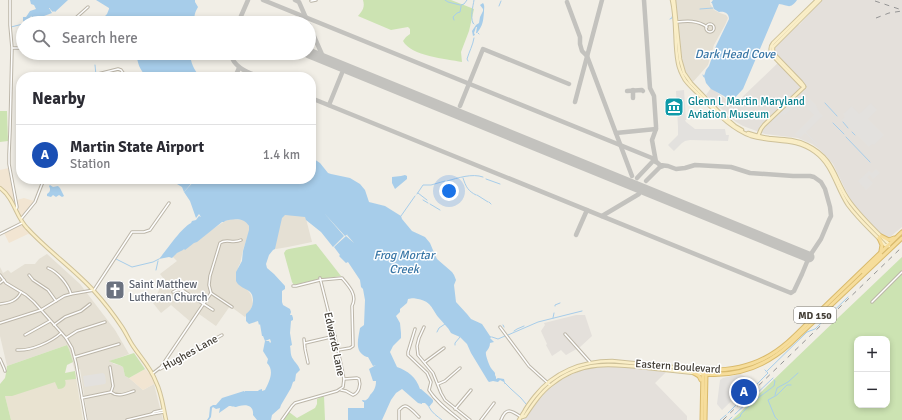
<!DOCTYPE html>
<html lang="en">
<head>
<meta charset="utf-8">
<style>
  body { margin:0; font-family:Signika,sans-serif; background:#f2f2f3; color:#2b2b33 }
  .controls { position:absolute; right:12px; bottom:12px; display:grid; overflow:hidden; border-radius:8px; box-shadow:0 2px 6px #0003 }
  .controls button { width:36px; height:36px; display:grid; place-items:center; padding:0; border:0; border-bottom:1px solid #e1e1e2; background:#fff; color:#2b2b33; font:20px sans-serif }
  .you { position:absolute; left:449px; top:191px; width:14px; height:14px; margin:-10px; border:3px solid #fff; border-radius:50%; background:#1a73e8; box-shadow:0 0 0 6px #1a73e833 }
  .badge { display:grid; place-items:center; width:26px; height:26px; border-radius:50%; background:#e84626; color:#fff; font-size:13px; font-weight:700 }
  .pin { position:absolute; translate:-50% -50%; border:2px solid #fff; box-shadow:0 1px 4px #0006 }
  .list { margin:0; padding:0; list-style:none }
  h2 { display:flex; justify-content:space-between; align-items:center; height:52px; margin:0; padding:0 16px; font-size:17px }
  h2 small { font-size:13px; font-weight:400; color:#7c7c81 }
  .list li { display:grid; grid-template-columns:26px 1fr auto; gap:12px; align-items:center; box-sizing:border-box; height:60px; padding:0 16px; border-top:1px solid #e1e1e2 }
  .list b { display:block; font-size:15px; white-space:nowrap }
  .list p { margin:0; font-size:13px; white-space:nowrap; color:#7c7c81 }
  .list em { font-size:13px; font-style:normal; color:#7c7c81 }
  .icon { flex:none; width:22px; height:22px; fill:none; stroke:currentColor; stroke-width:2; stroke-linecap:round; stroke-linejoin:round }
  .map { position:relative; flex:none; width:902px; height:420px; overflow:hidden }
  .search { position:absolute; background:#fff; box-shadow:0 2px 6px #0003; left:16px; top:16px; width:300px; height:44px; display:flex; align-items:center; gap:10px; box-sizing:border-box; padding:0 14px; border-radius:22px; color:#7c7c81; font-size:15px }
  .panel { position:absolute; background:#fff; box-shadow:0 2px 6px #0003; left:16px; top:72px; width:300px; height:112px; border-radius:16px }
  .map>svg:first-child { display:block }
</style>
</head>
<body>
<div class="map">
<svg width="902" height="420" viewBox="0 0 902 420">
  <rect width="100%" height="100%" fill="#f1eee6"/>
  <g fill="#e5e0d4">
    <polygon points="675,0 710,0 710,4 714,10 720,13 726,15 728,18 725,25 714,45 708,65 692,83 686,76 682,63"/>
    <polygon points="284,213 305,215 312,242 288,247 276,249 274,248 280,220"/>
    <polygon points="232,219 245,220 248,224 250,229 243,250 240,264 239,265 237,272 236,280 238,283 247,289 251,295 253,304 249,313 245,317 230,306 216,326 199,314 192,323 171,305 161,313 153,303 164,279 160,274 177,261 172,256 225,221"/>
    <polygon points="47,254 80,284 115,330 129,354 110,361 114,364 119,365 123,367 125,376 129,378 143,390 154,384 163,420 88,420 80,369 75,371 69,349 67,345 7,366 0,336 0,267 3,273 8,270 11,273 25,264 35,264 39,259"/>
  </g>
  <g fill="#f2e5d2">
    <polygon points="9,168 16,206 15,206 6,192 0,186 0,170"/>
    <polygon points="24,198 34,201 21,218 19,212 17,200"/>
    <polygon points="22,224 31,235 28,234 9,243 4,233"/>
    <polygon points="145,369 150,374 154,382 154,384 143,390 129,378"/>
  </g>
  <g fill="#e4e0db">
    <polygon points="822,0 902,0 902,227 890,237 887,238 883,236 858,210 853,204 845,189 833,164 827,157 819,149 812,144 798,138 765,134 743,126 736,122 706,95 711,88 734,105 781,60 775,53 775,46 798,24 799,25 809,14 809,13"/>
    <polygon points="576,315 585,315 592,336 580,347 566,355 561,350 552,356 546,345 547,344 541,331 545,325 544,323"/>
    <polygon points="603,366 631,368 666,372 655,383 687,416 687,420 524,420 538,401 548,390 564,378 584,369"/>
  </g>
  <polygon fill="#e9e3d1" points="75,372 83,420 11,420 4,392"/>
  <g fill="#cce3b2" fill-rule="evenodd">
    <path d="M363,0H451L474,9L469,31L461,52L462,62C446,59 411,56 403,41L406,37L410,34V29L408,27L391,30L358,16C363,10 365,7 363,0Z"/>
    <polygon points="0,111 7,111 8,141 0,142"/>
    <polygon points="316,244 341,276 315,280 294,285 292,282 284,253 286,250 289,249"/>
    <path d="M902,257V420H732C789,365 845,311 902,257ZM857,339H887V405H857Z"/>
    <path d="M67,345L69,349L73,362L67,365L65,373L75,371L76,379L65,380C67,386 64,389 58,389L55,382L12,396H5L11,420H0V384L5,378L6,373L7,366Z"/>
    <path d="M134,353L145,369L129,378L125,376L123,367C119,364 114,364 109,361Z"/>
    <polygon points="324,396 325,420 284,420 289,412 297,418 315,408 317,404 317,399"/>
  </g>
  <g fill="#e3e1de">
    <polygon points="804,89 808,93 785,115 784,114 782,115 774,122 772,120"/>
    <polygon points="684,90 686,120 685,120 686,122 695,129 725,129 726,135 729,135 728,141 690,140 685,141 682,143 674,151 668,145 678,135 678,127 676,91"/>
    <polygon points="808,97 816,105 819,112 823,116 806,132 817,143 816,144 805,133 801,137 797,136 795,134 814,115 802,103"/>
    <polygon points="871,103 877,110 868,119 884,135 874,145 872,144 869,147 842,120 845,116 843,114 852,106 859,114"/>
    <polygon points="876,169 880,173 873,179 870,175 867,177 873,183 866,190 858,181 869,171 872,173"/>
    <polygon points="103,373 105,375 106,382 105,384 85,387 84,385 83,376"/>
    <polygon points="740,374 744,376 750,381 748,384 748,385 722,410 717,404 720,380 723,378"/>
  </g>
  <g fill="#a7cdea">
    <polygon points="30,0 68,0 55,12 54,11 53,12 50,9 50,8 49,8 52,13 44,16 42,20 38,21 38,18 33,18 31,16 30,18 31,20 26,20 25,22 23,21 23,17 26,17 30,11 36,9 34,5 31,4"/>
    <path d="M96,0H195V2L198,7C195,12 193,17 196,23H98L107,14L109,9V8Z"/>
    <path d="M713,0H797C790,10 788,5 779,4L743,89L731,102L724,96L711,89L706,83L704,76L706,70L709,66L716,46L729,19C729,13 724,11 719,12L714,9L712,3H711Z"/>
    <path d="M483,3C485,6 484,8 484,12C483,22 483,25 477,33H476L477,27H476L474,33L475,35L473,36L472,31L476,25L479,23L480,17L483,11V9L480,5Z"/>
    <path d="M136,53H191C189,61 195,71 200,77H147C139,69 138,64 136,53Z"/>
    <path d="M311,157L320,163L328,173L331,174L350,178L360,184L365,190L369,202L385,206L401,216L402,219L412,231L425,237L430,243L435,255L437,259L452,272L454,275L456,280L454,285L456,302L467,314L471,319L482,324L490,336L492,337L490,338L494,342L490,343C490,347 488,349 486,352C485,354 489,365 491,368C492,370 494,371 495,373V375L496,377V379L498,378L504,379L505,383L504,384V382L500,380L498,382L493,381L489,382L488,381L471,353L467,344L460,337L453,334L451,333C448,327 443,323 439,318C431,308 432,302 418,299C414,298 412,298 408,299L407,303L400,309V312L396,316L400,323L401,333V338L393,346L390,352L397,367C408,371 416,377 420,389H421C425,393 430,396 433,400V402L429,407L425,403H422V404L418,403L402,389L396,393L391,400L382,420H348V414H366H348V408H364V402H363L362,400C364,400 365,401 366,400C367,400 370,396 370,395C374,391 376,387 376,381H373L369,369L376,365L373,366L368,357H367C354,352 358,340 360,328L364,325L365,300L363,289L361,287L360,280L348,262L346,263L339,256L340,255L334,247L346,236L354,243L347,235L348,234L345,236L324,213L344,236L333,247L321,232L306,220L305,217L285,215L282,218L275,249L273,250L269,255L266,264L267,268L274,274L285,286V289L282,291V302L283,305L290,309L291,312L290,315H292L293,318V320L291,321L290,333L292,345L290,346C291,350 290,355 293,359C296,364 298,364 300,370L296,374L295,381L293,382L291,388L281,405L280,408L272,415L271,420H257L253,415C254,405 246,404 239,406C238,406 237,407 236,407C235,407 230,406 229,406L219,413L220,408L216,409L213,407L212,408L211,417L209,420H207L209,417L210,407L213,405H216L222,398L244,391L245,392V391H258L259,390L262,389V391L265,390C269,382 275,371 267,363L268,359L263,351L265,341H269L270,343L271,342L270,339L265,341L263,336H262L260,324L259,325L258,321L249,324L246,321V314C251,310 253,306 253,300C253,287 241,291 236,281V272L242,261L243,251L249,230V226C245,218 234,218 225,221H224L225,222H222L197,242L194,243L185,250L184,249L183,250L177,253L172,258L169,257L159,259C166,251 181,228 191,223L192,221L196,220L199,216L201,217L199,214L196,218L190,201L184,192L196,179H217L218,180V179H311Z"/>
    <polygon points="405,175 407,176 407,179 395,189 392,183 392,177 401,176"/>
    <polygon points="181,179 195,179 184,192 182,187 177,184"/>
    <path d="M50,185L53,187L58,186L60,188L64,196L62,197L59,195L56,197L53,195L51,197L47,196V194C50,192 51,190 49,186Z"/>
  </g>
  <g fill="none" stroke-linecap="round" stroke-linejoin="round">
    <g stroke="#a7cdea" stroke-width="1">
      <polyline points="445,0 448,2 460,5"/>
      <polyline points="499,6 501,1"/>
      <polyline points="700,9 713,8"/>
      <polyline points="670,19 672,18 672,17"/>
      <polyline points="454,20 453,17 457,13 460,12 461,7 461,5 464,4 467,0"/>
      <polyline points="24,23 27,20"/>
      <path d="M473,23C470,16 473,7 474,0"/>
      <polyline points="473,23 474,24"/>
      <polyline points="11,27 23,24"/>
      <polyline points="478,33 479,34"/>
      <path d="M468,61L467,59C469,52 473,45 474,38"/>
      <polyline points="95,65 96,75"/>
      <polyline points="703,75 704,77"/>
      <polyline points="825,103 837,116"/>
      <polyline points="843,122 848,128"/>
      <polyline points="833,123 844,134"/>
      <polyline points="852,132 855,135"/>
      <polyline points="846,137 870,162"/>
      <path d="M463,178C466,187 468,191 476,195"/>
      <polyline points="486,179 500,184"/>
      <path d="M447,181C458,178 472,173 483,177"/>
      <polyline points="418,193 427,200"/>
      <polyline points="417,194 423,185 431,185 445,181"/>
      <polyline points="477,195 488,202"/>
      <polyline points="423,200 428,203"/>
      <polyline points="489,202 491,204"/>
      <polyline points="430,204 440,210"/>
      <polyline points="401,216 415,196"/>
      <polyline points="116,259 132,267 153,262 159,259"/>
      <polyline points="156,270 158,261"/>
      <polyline points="555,306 555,305 560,303"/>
      <polyline points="553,318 554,313"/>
      <polyline points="503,325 504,327"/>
      <polyline points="514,331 517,329 524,326"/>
      <polyline points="437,332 439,328 445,324"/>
      <polyline points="508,335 538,322 582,311"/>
      <polyline points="492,337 498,339 505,336"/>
      <polyline points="455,345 455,343 460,337"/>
      <polyline points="766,372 807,332 815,329 848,297"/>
      <polyline points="505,383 511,389 521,398 526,404"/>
      <polyline points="747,394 768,373 765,370"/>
      <polyline points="775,395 777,388 788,382 798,373"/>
      <polyline points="751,399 773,378"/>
      <path d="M429,407C432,413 437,416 442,420"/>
      <polyline points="728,413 744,397"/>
      <polyline points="735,414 748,402"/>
      <polyline points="720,420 726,415"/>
      <polyline points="729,420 732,417"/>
      <polyline points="734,420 740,417 741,414 750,405 754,403 758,398 774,386 775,381 774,380"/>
      <polyline points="778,420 775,417 768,400 777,395 787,385 791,385"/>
    </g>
    <g stroke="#c3c2be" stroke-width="4.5">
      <polyline points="263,0 652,158 660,165 668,166 676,169 685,168 695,165 731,167 750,173 793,176 810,176 814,177 821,182 825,189 830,207 831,216 829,220 821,239 809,257 802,274 794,291 791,293 311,98"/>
      <polyline points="295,0 299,2 306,18"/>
      <polyline points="644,0 650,88 654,96 656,126 656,129 652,140 656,162"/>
      <polyline points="567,2 580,37 580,44 582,51 587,56 632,176"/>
      <polyline points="238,23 248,0"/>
      <polyline points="309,25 324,59"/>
      <path d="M230,53C234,68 247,72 260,77"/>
      <polyline points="235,77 239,68"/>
      <polyline points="633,90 633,98"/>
      <polyline points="627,91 642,90 643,91"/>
      <polyline points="575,102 602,0"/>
      <polyline points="329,105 342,73"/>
      <polyline points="460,106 483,49 569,84"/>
      <polyline points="616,133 656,129"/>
      <polyline points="637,178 654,160"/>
      <polyline points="646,181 660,167 663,166"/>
      <polyline points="602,216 639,194"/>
      <polyline points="576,235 587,210"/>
    </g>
    <polyline stroke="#c3c2be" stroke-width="11" points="309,53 809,257"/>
    <g stroke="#bcb6a9" stroke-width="3.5">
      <g id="street">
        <polyline points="10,0 10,25 12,48 10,131 9,154 9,164 17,207 16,210"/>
        <polyline points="311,1 316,0"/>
        <path d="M676,22C687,21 697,20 707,27"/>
        <polyline points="70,23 88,7"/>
        <circle cx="710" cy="28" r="4"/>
        <polyline points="13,48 23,48"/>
        <polyline points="95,77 98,74 118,69 121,70 126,77"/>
        <polyline points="21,219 35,202 42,184 46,179"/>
        <polyline points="0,234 22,223"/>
        <path d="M48,268C58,272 68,284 71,294"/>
        <polyline points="0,275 6,283 26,295 34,302 66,338 72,348 76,363 86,420"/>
        <polyline points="29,275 33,280 48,290 56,301"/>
        <polyline points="0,283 4,280"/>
        <path d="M293,286H296L320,280L342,278C348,285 358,295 352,306L353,346L350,348L338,350"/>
        <polyline points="173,292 177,290 182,290 213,310"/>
        <polyline points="211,293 232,307"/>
        <polyline points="872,302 902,272"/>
        <path d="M0,304C9,303 17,301 21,292"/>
        <polyline points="0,323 41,310 64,296 71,294 94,290 132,232 144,232 150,230 169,203"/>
        <polyline points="54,325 65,317 81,311 90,304"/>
        <polyline points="424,327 419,338 417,346 418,355 433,373 441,393 445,400 470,420"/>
        <polyline points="500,327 529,366 550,385"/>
        <path d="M415,329L408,352V355L427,373L431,382L429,390C436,402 449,411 460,420"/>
        <polyline points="565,334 590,362"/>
        <polyline points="25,335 50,321"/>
        <polyline points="66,338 77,331 105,322"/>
        <polyline points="304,339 305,349 308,363"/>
        <polyline points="305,343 335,336"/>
        <path d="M17,350C31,351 51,342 61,333"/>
        <polyline points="75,357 119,344"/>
        <polyline points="0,359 4,368 5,371"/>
        <polyline points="425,362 444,348"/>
        <polyline points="110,367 113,386 111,392"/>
        <polyline points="160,369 222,335"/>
        <path d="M152,374L161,367L211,293L209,285L210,276L220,243C226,238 233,244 241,240"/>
        <polyline points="438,384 445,381 460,368"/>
        <path d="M341,390L346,391L353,395C359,393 361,385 359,379L357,378L344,379"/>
        <path d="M82,398L111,392C118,398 127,393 134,391"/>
        <polyline points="455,409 471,390"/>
        <polyline points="152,414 154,412 163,410"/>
        <polyline points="127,420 152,414 164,412"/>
        <polyline points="282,420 292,406 295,403 337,391 343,387 344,379 338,350 320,278"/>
        <path d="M399,420V410C401,409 402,406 405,406C409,406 416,414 419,417"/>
        <polyline points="481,420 494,403"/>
        <path d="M501,420C506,407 511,410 521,417"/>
      </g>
    </g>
    <g stroke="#cec199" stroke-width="4.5">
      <g id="secondary">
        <path d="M672,0C677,21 674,43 678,63C679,69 682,75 685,80C690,87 698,93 704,100C718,114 732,129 751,136C773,143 795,137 815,152C833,165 836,187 848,205C859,220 873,232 885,245L889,246"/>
        <polyline points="674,0 680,59 684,73 691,83 720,113 735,126 742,130"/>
        <polyline points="804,86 801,82 776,56 773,51 773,47 820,0"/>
        <path d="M804,87L801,85L774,57C770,52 769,48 773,43L817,0"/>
        <path d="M748,133C754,135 762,137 769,138C782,139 795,139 807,145C836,159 834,181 850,202C861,217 875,230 888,243V246"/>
        <polyline points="758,136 761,129 764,125 804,87"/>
        <path d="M0,188C14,198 16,217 27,228C48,251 73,268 94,291C104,302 114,315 122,327C126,333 129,340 133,346C141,358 151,368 156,382C162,394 163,407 166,420"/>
        <path d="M522,417L525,416C533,404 541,392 552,384C582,360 613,364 648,368C667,370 685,372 703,374"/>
        <path d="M519,420C521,417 522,415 524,412C527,406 531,401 535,396C554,372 582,361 612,361L703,370"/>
      </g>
    </g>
    <g stroke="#d9ba6c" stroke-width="5">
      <g id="primary">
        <polyline points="881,236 889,240 894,238"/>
        <polyline points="879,238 882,245 881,251"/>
        <polyline points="863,272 881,255"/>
        <polyline points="694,373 699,376 701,380"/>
        <path d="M703,374C736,377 766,366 790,344L902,238"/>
        <path d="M702,420L703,370C725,371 746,368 765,358C787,347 803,327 821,310C848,284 875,258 902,232"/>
        <polyline points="705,420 706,374"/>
      </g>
    </g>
    <use href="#street" stroke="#fff" stroke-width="1.5"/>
    <use href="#secondary" stroke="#faeec7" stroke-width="2.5"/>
    <use href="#primary" stroke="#f6dd9b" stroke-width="3"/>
    <g stroke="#959595" stroke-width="1" stroke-dasharray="5 5" stroke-linecap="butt">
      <polyline points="875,1 902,10"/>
      <polyline points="876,18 889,13 902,11"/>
      <polyline points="723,420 902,247"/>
    </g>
  </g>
  <defs>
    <g id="museum-square" transform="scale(1)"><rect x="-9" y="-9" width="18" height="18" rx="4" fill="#0f9aa8" stroke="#fff"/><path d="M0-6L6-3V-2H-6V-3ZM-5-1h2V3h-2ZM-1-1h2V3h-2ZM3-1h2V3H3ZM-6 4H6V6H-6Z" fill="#fff"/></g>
    <g id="church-square" transform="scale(1)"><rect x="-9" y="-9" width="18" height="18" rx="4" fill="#6b7280" stroke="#fff"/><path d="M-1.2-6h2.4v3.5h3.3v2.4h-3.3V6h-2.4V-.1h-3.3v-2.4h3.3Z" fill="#fff"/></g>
  </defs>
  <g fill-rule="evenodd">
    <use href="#museum-square" x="674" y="107"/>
    <use href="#church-square" x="115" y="290"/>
  </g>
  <g text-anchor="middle" stroke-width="3" stroke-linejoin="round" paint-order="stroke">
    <rect fill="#fff" stroke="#7b7872" stroke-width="1" x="794" y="307" width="42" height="16" rx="3"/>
    <g font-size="10" font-weight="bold" fill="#433e36">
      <text x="815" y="319">MD 150</text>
    </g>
    <g font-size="11" fill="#0d838f" stroke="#fff" text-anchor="start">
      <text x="688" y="105">Glenn L Martin Maryland<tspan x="688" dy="13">Aviation Museum</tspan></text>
    </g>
    <g font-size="11" fill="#5b616d" stroke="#fff" text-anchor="start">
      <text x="129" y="288">Saint Matthew<tspan x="129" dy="13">Lutheran Church</tspan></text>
    </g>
    <g font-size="11" fill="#433e36" stroke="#fff">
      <text transform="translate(335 344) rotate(78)" y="4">Edwards Lane</text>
      <text transform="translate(190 352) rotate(-29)" y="4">Hughes Lane</text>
      <text transform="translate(678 366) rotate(4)" y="4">Eastern Boulevard</text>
    </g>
    <g font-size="12" font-style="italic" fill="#3876a6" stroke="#fff">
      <text x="735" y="58">Dark Head Cove</text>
      <text x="404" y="259">Frog Mortar<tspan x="404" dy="14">Creek</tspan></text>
    </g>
  </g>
</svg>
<div class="controls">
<button>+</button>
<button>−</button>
</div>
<div class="you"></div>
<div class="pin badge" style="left:744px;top:392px;background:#1a4fb4">A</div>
<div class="search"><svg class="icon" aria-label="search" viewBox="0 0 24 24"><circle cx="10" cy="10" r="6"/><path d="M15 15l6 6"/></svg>Search here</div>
<section class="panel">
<h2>Nearby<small></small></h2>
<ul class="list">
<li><span class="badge" style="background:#1a4fb4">A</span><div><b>Martin State Airport</b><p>Station</p></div><em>1.4 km</em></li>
</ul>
</section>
</div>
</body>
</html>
